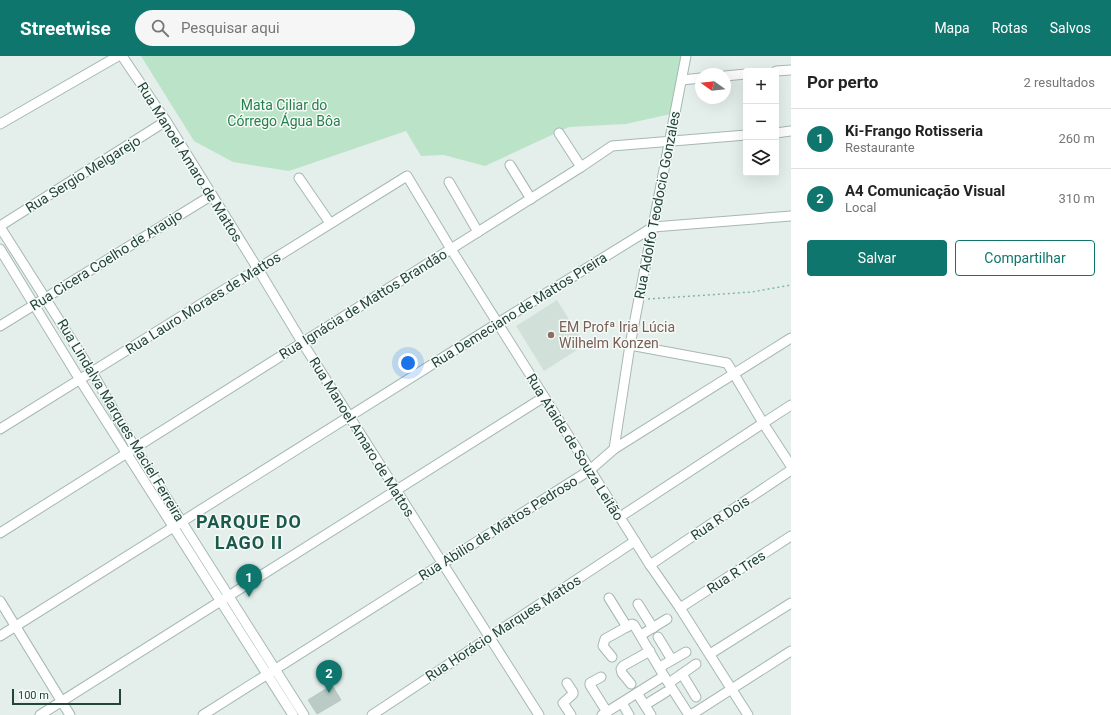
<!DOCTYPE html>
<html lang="pt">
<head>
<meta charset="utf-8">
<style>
  body { margin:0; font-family:Roboto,sans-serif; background:#f6f6f6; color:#222 }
  .controls { position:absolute; right:12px; top:12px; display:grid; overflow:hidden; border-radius:4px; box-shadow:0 4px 16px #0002 }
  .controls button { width:36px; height:36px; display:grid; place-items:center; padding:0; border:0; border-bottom:1px solid #e0e0e0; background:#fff; color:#222; font:20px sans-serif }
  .compass { position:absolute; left:695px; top:12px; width:36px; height:36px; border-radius:50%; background:#fff; box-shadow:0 4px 16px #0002; rotate:285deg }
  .scale { position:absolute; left:12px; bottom:10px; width:109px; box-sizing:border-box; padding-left:4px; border:2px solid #21443b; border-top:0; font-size:11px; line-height:14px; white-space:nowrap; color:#21443b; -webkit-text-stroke:3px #f6fbf8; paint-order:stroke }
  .you { position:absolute; left:408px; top:307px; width:14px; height:14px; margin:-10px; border:3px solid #fff; border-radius:50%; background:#1a73e8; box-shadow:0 0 0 6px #1a73e833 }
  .badge { display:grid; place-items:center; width:26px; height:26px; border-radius:50%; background:#0f766e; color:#fff; font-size:13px; font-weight:700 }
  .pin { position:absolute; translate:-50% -33px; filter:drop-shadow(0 1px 2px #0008) }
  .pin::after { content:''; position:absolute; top:21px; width:14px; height:12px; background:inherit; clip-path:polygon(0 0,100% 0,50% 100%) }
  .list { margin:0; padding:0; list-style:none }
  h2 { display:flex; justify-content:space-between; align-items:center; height:52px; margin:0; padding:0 16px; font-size:17px }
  h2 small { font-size:13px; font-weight:400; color:#767676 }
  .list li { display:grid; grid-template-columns:26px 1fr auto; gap:12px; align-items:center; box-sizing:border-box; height:60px; padding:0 16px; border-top:1px solid #e0e0e0 }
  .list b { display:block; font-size:15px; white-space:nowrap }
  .list p { margin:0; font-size:13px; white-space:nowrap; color:#767676 }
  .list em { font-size:13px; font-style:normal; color:#767676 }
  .actions { display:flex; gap:8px; padding:12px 16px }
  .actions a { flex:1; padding:9px 0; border:1px solid #0f766e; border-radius:4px; text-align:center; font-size:14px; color:#0f766e }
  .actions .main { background:#0f766e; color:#fff }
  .icon { flex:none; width:22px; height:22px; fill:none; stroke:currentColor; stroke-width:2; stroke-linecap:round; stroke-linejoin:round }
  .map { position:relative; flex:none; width:791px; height:659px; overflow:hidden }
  header { display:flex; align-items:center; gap:24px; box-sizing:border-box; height:56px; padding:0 20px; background:#0f766e; color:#fff }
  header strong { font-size:19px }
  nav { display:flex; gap:22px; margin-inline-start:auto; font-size:14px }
  .search { width:280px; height:36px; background:#f6f6f6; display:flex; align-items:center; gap:10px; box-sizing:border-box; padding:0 14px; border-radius:22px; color:#767676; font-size:15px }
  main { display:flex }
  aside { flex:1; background:#fff }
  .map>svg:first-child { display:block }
</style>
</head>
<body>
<header>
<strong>Streetwise</strong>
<div class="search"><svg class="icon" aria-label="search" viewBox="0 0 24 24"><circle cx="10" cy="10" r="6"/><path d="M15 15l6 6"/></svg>Pesquisar aqui</div>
<nav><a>Mapa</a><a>Rotas</a><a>Salvos</a></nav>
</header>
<main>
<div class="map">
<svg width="791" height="659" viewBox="0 0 791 659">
  <rect width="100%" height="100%" fill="#e4efeb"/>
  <polygon fill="#d2e0da" points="557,244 585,289 544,315 516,270"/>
  <polygon fill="#bbe3c7" points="141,0 686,0 675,57 626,68 569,71 485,110 444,99 421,100 406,75 289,115 233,106 194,85"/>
  <polygon fill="#b9cbc4" stroke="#b6cac2" points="332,629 341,644 317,658 308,644"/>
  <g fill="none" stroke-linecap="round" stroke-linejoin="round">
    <g stroke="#a6b8b3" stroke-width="11">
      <g id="street">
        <polyline points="122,0 166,65 258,213 302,286 539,659"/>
        <polyline points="776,15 791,14"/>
        <polyline points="725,20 746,18"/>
        <polyline points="682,24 701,22"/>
        <polyline points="0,68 118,0"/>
        <polyline points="559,77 581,111"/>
        <polyline points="776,77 791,75"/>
        <polyline points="510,109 531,143"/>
        <polyline points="299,122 330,167"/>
        <polyline points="449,126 478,176"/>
        <polyline points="0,170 166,65"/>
        <polyline points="0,171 92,316 135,392 304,659"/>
        <polyline points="0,193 80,324 293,659"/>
        <polyline points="0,270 212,139"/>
        <polyline points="630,289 727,307 734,318 763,367 791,410"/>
        <polyline points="0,373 407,120 451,193 650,509 680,552 748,659"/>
        <polyline points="614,393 630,289 686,0"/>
        <polyline points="620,461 791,349"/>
        <polyline points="0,477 581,111 612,90 746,79"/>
        <polyline points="650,509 791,414"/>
        <polyline points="609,542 627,571"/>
        <polyline points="0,545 70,659"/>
        <polyline points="638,548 653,572"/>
        <polyline points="680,552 791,480"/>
        <polyline points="641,579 667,563"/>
        <polyline points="0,580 498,267 653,171 791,160"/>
        <polyline points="658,581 672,604"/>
        <polyline points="710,598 791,547"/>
        <polyline points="612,601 603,590 605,583 632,568 634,569 664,620 689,659"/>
        <polyline points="660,611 686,596"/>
        <polyline points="682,618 696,641"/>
        <polyline points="601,621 590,627 590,629 607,656"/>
        <polyline points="567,627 573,636 573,638 563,647 571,659"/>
        <polyline points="669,627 696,608"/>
        <polyline points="631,628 622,617 621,613 623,610 650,595"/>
        <polyline points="637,637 651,659"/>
        <polyline points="622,647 629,659"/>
        <polyline points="645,649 666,636"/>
        <polyline points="40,659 544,341"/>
        <polyline points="203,659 590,414 614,393 791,282"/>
        <polyline points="372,659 635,485"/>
        <polyline points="602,659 664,620"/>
        <polyline points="691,659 791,595"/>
      </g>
    </g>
    <polyline stroke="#81b7a7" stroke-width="1.5" stroke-dasharray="2 3" stroke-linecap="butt" points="648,243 752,236 791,229"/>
    <use href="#street" stroke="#fff" stroke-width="9"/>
  </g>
  <circle fill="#8d6e63" stroke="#f6fbf8" stroke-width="1.5" cx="551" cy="279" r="4"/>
  <g text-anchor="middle" stroke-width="3" stroke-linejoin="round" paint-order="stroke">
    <g font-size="14" fill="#26804b" stroke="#f6fbf8">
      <text x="284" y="54">Mata Ciliar do<tspan x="284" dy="16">Córrego Água Bôa</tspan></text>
    </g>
    <g font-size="14" fill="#21443b" stroke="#f6fbf8">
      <text transform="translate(190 106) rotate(58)" y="5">Rua Manoel Amaro de Mattos</text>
      <text transform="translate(83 118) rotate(-32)" y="5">Rua Sergio Melgarejo</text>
      <text transform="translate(657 149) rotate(-79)" y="5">Rua Adolfo Teodocio Gonzales</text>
      <text transform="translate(106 204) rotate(-32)" y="5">Rua Cicera Coelho de Araujo</text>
      <text transform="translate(203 247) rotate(-32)" y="5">Rua Lauro Moraes de Mattos</text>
      <text transform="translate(363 248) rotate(-32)" y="5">Rua Ignácia de Mattos Brandão</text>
      <text transform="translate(519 254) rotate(-32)" y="5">Rua Demeciano de Mattos Preira</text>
      <text transform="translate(121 364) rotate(59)" y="5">Rua Lindalva Marques Maciel Ferreira</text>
      <text transform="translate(362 381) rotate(58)" y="5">Rua Manoel Amaro de Mattos</text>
      <text transform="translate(575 391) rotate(58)" y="5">Rua Ataide de Souza Leitão</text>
      <text transform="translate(720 462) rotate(-34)" y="5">Rua R Dois</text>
      <text transform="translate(498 472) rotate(-32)" y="5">Rua Abilio de Mattos Pedroso</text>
      <text transform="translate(736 516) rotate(-33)" y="5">Rua R Tres</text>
      <text transform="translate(503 572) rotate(-33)" y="5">Rua Horácio Marques Mattos</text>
    </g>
    <g font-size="14" fill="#785e54" stroke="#f6fbf8" text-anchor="start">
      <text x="559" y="276">EM Profª Iria Lúcia<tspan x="559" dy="16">Wilhelm Konzen</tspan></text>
    </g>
    <g font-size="18" font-weight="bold" letter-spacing="1" fill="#1a594b" stroke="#f6fbf8">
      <text x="249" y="472">PARQUE DO<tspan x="249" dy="21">LAGO II</tspan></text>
    </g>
  </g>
</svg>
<div class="controls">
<button>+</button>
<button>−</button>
<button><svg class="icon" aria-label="layers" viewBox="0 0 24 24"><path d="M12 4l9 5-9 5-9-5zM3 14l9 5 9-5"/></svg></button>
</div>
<svg class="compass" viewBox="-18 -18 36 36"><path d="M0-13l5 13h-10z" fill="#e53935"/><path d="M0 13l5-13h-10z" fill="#767676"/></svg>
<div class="scale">100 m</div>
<div class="you"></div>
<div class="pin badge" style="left:249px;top:541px">1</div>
<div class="pin badge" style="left:329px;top:637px">2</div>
</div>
<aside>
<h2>Por perto<small>2 resultados</small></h2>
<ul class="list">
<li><span class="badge">1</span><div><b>Ki-Frango Rotisseria</b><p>Restaurante</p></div><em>260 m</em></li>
<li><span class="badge">2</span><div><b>A4 Comunicação Visual</b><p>Local</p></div><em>310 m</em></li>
</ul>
<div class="actions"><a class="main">Salvar</a><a>Compartilhar</a></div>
</aside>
</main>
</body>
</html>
